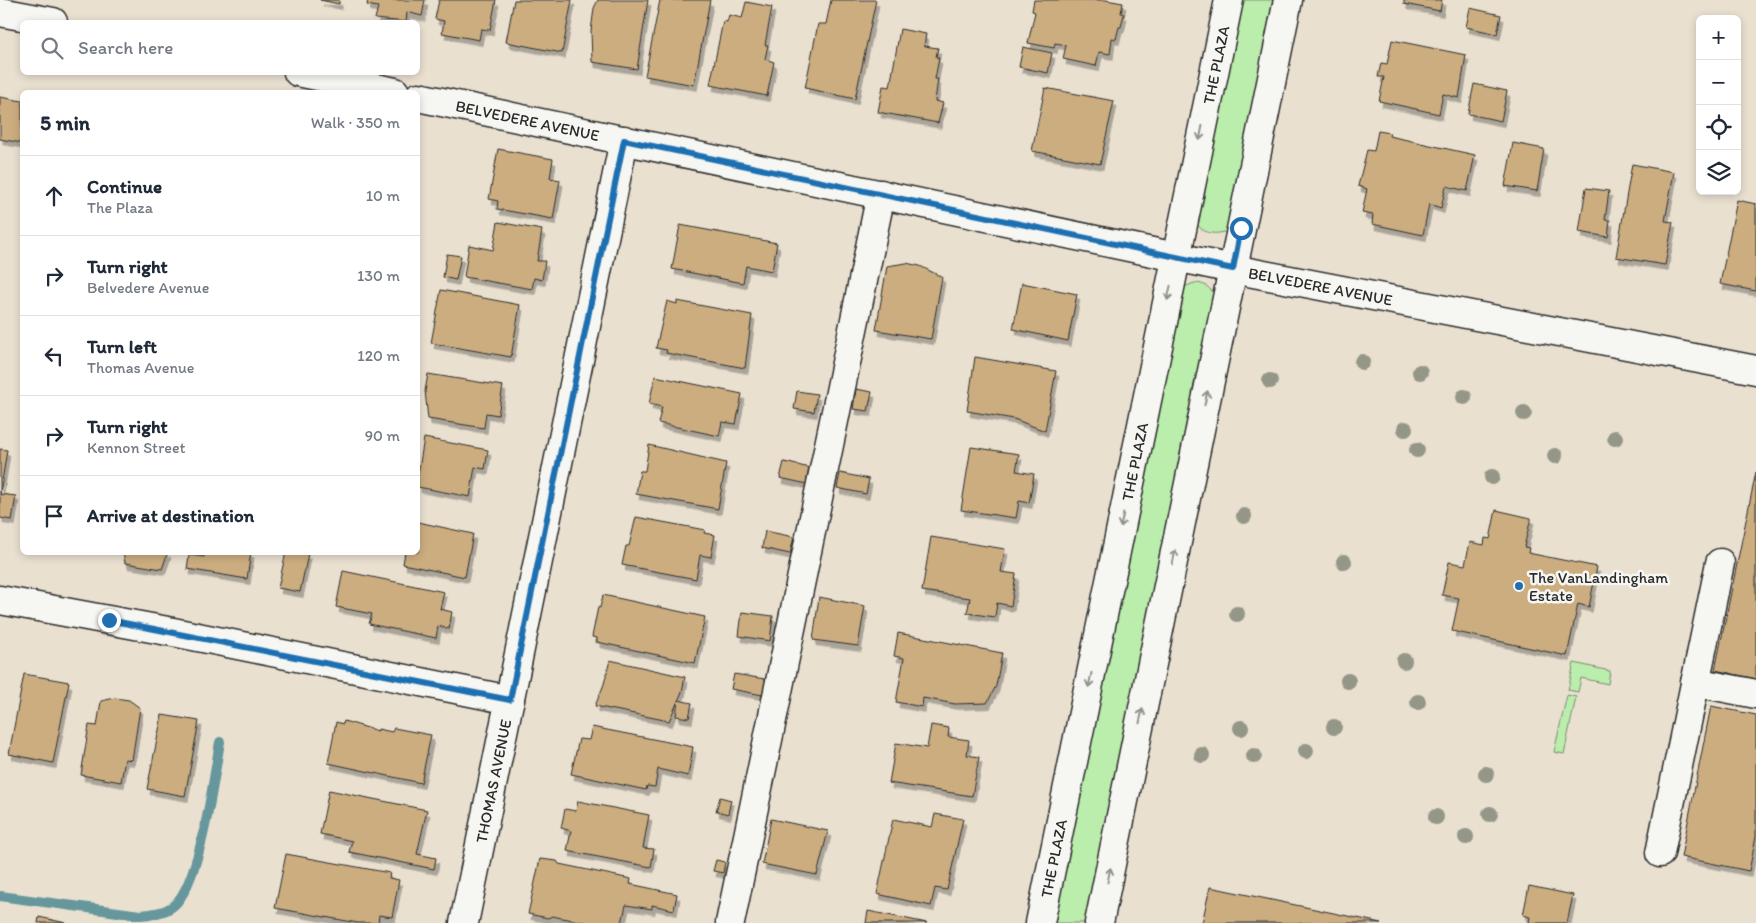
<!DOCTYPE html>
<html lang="en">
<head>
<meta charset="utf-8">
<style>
  body { margin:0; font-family:Itim,sans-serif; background:#f6f6f7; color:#1f2937 }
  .controls { position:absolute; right:15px; top:15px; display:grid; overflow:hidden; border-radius:8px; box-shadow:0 2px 8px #0003 }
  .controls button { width:45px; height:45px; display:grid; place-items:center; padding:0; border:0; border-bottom:1px solid #e0e1e3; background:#fff; color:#1f2937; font:25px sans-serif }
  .stop { position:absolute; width:15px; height:15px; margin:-11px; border:4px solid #1f6fb2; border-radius:50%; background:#fff }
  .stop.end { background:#1f6fb2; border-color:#fff; box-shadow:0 1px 5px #0008 }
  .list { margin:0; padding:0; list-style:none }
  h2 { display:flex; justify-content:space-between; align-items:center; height:65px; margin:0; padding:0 20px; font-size:21px }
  h2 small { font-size:16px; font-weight:400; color:#747a83 }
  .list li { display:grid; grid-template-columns:32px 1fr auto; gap:15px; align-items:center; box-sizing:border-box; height:80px; padding:0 20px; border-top:1px solid #e0e1e3 }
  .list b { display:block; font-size:19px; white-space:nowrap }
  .list p { margin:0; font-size:16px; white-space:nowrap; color:#747a83 }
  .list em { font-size:16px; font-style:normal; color:#747a83 }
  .icon { flex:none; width:28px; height:28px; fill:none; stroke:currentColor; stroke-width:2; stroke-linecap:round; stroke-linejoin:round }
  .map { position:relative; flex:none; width:1756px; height:923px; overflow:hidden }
  .search { position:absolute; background:#fff; box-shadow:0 2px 8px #0003; left:20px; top:20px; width:400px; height:55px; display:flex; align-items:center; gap:12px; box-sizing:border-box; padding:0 18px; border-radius:8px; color:#747a83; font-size:19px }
  .panel { position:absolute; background:#fff; box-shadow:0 2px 8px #0003; left:20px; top:90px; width:400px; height:465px; border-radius:8px }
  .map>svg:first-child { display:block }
</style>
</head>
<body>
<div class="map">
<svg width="1756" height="923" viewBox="0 0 1756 923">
  <defs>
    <filter id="shadow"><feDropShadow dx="3" dy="5.5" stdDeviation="0" flood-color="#0004"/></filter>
  </defs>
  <rect width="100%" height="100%" fill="#e9e0d0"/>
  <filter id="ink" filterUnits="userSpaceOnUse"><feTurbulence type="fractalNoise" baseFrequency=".02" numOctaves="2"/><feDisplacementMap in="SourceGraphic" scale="10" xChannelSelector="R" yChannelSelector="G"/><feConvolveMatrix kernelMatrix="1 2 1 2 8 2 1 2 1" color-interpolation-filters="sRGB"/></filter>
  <g filter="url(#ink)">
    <g fill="#bbedad" stroke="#738c6c">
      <path d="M1237,0H1278L1227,231C1213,236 1200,233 1194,219Z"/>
      <path d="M1194,283C1205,283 1211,288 1215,297L1089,923H1049L1182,288Z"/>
      <polygon points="1574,663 1610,671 1608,684 1581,678 1578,692 1568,690"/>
      <polygon points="1567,695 1576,697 1564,754 1554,752"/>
    </g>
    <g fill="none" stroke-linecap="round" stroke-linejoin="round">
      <path stroke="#66979c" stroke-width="10" d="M0,896L140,915C152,914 164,913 173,906C200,885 214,777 220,742"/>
    </g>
    <g fill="#ccad80" stroke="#2b2b2b" filter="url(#shadow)">
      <polygon points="320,0 339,0 339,4"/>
      <polygon points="368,0 425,0 422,16 407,12 406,22 375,19 378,7 367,5"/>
      <polygon points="439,0 496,0 490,30 481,29 479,40 442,33 444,21 435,19"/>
      <polygon points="514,0 572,0 562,53 506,42"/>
      <polygon points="598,0 648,0 637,69 592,62 591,31 594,8"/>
      <polygon points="660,0 710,0 694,85 645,76"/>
      <polygon points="831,0 876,0 855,99 805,88 818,24 826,24"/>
      <polygon points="1034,0 1106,0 1123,3 1121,13 1124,14 1121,27 1119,27 1116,39 1112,38 1110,54 1099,52 1096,66 1063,59 1066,45 1055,43 1054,48 1028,43 1035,12 1032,11"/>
      <polygon points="1404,0 1442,0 1440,11 1404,4"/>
      <polygon points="746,2 772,7 765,45 768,45 765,59 774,62 767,96 710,85 723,21 727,22 729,15 742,18"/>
      <polygon points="1470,8 1501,15 1497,34 1466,27"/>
      <polygon points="900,29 926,34 924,46 938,48 936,57 939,58 935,79 938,79 935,101 943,103 938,123 878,112 883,86 890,87"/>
      <polygon points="1392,40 1466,55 1459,98 1443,94 1439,114 1379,101 1384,77 1378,77 1381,63 1387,64"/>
      <polygon points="1023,47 1052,53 1048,73 1019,67"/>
      <polygon points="1474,84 1507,91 1501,121 1468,114"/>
      <polygon points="1045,88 1114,101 1100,164 1032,151"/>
      <polygon points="0,97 22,101 22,143 0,139"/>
      <polygon points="1378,131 1390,133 1389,136 1475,155 1467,191 1446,186 1441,208 1429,204 1423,235 1372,224 1373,215 1362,213 1367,189 1358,186 1367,150 1374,151"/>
      <polygon points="1513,143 1544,149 1537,191 1505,186"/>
      <polygon points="498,149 553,159 550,178 560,180 553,219 497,209 498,201 489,199"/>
      <polygon points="1632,164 1674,172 1665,221 1673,222 1665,265 1616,257"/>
      <polygon points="1586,188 1609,191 1605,220 1610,220 1608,237 1579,232"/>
      <polygon points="1737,200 1756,204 1756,291 1720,284"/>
      <polygon points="498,222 542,230 537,261 545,261 542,280 534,278 532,289 464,277 469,245 493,250"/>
      <polygon points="680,225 777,243 772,271 746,266 743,283 672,269"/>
      <polygon points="447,254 461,256 456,280 443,277"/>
      <polygon points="906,263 920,266 942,277 931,339 876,330 887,266"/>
      <polygon points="1022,283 1077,294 1068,341 1013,329"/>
      <polygon points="441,290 520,305 511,357 431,343"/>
      <polygon points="667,301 677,304 677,301 752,315 745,368 666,353 667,350 656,348"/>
      <polygon points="975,357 1056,371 1045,431 1014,419 967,411"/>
      <polygon points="428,374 503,386 498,415 486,413 484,428 428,419 425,391"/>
      <polygon points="655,376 742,394 736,424 722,422 719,436 658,423 662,407 649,404"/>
      <polygon points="856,389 872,392 868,411 853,409"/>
      <polygon points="797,391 817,394 814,412 794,409"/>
      <polygon points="424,438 488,450 485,469 475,467 470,497 418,487 418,475"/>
      <polygon points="649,445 726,463 718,509 636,494 640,471 645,471"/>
      <polygon points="971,447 1019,454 1016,471 1034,474 1029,503 1019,501 1016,518 961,510"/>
      <polygon points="0,449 7,450 0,494 16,496 12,520 0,518"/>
      <polygon points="784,462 810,468 807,484 780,478"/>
      <polygon points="1756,472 1756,679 1715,670"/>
      <polygon points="840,473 869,479 866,494 837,488"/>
      <polygon points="1496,510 1531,518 1524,547 1529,548 1528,553 1597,567 1589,607 1578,604 1567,656 1452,631 1459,598 1442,595 1449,562 1465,565 1470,542 1484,545 1485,538 1490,539"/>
      <polygon points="636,517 705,530 704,533 715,535 711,557 700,555 696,579 622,565 626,546 629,546"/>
      <polygon points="418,522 473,534 465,577 403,564 405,552 418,552"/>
      <polygon points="765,531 794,537 790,554 762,548"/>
      <polygon points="931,537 1005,549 1001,572 1016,574 1011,606 997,603 995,617 967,613 970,598 922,591"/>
      <polygon points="123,552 168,552 162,569 125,563"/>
      <polygon points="205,552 251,552 247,579 187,569 189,555 204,557"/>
      <polygon points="286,552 308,554 300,592 278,588"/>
      <polygon points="343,571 444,592 440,609 452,612 449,629 438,626 436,638 369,624 372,614 336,607"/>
      <polygon points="603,595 705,617 695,663 597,642 597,638 592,637 598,607 600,608"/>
      <polygon points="819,597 865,606 858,646 813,640"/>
      <polygon points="742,612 773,616 770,641 739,636"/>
      <polygon points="898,633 1002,653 996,686 987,703 955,704 923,698 922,707 896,702 904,658 894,656"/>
      <polygon points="610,660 685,677 682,692 669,721 595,706 604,684"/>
      <polygon points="24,674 69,682 53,763 9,754"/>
      <polygon points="734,674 771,680 768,696 731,689"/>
      <polygon points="115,698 129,700 140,708 132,760 125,759 121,782 81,775 89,725 97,726 101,701"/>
      <polygon points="678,700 692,703 689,718 676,716"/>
      <polygon points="1711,706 1756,715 1756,837 1749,871 1681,857"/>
      <polygon points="162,715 199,721 185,796 147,789"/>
      <polygon points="344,721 378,731 378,729 392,732 394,728 431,735 421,783 328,763 336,722 343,724"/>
      <polygon points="931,725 949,728 948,737 969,740 967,755 979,757 972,796 889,783 896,743 927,748"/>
      <polygon points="592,727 693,747 688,776 658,769 655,787 647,786 646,790 571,774 579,739 589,740"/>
      <polygon points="329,790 427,810 417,854 436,858 434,869 349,852 352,841 320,834"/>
      <polygon points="720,797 731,800 728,814 716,811"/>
      <polygon points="578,801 649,815 643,848 654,849 651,867 567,851 571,831 561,828 565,809 576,811"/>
      <polygon points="935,814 963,819 947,890 935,888 931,906 877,894 893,819 932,827"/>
      <polygon points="771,819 828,831 817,875 762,864"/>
      <polygon points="286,854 390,873 389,878 399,880 392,917 379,915 378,923 358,923 275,908"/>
      <polygon points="540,859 557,861 559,864 631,879 630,884 677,894 674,910 652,905 652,909 626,905 622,923 589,923 552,916 548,918 528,914"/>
      <polygon points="716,860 725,862 723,873 713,871"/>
      <polygon points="1529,886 1573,895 1567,923 1529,923 1530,917 1523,915"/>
      <polygon points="1210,887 1381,923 1202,923"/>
      <polygon points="868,911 927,923 866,923"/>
      <polygon points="39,917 66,923 38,923"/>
    </g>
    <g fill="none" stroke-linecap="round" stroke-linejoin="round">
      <g stroke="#2b2b2b" stroke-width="31">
        <g id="minor">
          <polyline points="0,12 53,22"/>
          <polyline points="298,72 395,92"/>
          <path id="s1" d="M418,97L1233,269L1756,370"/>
          <polyline points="0,600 173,632 510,700"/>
          <polyline points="1695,682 1756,694"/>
          <polyline points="1660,853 1720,563"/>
          <path id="s2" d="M464,923L624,140"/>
          <polyline points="730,923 881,194"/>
        </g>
      </g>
      <g stroke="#2b2b2b" stroke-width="31">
        <g id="major">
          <path id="s3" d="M1040,923L1229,0"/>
          <polyline points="1099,923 1288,0"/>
        </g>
      </g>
      <use href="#minor" stroke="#f6f6f2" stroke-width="28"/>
      <use href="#major" stroke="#f6f6f2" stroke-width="28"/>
    </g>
    <g fill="#949787">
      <circle cx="1362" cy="362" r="8"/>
      <circle cx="1420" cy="372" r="8"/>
      <circle cx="1270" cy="381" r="8"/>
      <circle cx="1464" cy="397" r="8"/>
      <circle cx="1524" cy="413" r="8"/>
      <circle cx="1405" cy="429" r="8"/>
      <circle cx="1615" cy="438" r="8"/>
      <circle cx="1417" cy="450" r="8"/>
      <circle cx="1555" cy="456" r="8"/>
      <circle cx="1492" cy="477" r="8"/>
      <circle cx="1244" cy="516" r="8"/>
      <circle cx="1344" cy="562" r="8"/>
      <circle cx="1237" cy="614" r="8"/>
      <circle cx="1404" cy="661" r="8"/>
      <circle cx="1348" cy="681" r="8"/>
      <circle cx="1418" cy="702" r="8"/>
      <circle cx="1334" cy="727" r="8"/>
      <circle cx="1241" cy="728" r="8"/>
      <circle cx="1306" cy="751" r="8"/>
      <circle cx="1202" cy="755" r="8"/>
      <circle cx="1254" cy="756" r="8"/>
      <circle cx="1486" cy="774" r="8"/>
      <circle cx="1490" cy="814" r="8"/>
      <circle cx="1436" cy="817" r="8"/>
      <circle cx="1466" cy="837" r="8"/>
    </g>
    <defs><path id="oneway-shaft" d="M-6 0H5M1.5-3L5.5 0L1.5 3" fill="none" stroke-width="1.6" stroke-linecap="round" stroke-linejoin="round" transform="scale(1.25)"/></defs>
    <g stroke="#90908e">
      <use href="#oneway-shaft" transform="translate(1201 133) rotate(101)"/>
      <use href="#oneway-shaft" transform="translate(1169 293) rotate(102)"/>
      <use href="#oneway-shaft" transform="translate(1206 398) rotate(-78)"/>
      <use href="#oneway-shaft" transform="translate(1122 520) rotate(102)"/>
      <use href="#oneway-shaft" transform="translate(1174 557) rotate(-78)"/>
      <use href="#oneway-shaft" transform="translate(1090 680) rotate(102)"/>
      <use href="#oneway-shaft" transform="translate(1141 716) rotate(-78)"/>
      <use href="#oneway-shaft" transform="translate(1109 875) rotate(-78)"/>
    </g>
  </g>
  <g fill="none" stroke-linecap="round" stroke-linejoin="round" filter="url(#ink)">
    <polyline stroke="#1f6fb2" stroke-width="6" points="109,620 510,700 624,140 1233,269 1241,228"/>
  </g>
  <circle fill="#1f6fb2" stroke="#f6f6f2" stroke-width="2" cx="1519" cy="586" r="5"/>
  <g text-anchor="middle" stroke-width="5" stroke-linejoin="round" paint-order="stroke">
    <g font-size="16" fill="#2b2b2b" stroke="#f6f6f2">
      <text dy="6" stroke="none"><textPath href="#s3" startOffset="876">THE PLAZA</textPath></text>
      <text dy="6" stroke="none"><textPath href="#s1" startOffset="112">BELVEDERE AVENUE</textPath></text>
      <text dy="6" stroke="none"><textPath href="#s1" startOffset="922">BELVEDERE AVENUE</textPath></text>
      <text dy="6" stroke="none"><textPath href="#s3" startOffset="471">THE PLAZA</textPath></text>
      <text dy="6" stroke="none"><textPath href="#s2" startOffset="145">THOMAS AVENUE</textPath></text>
      <text dy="6" stroke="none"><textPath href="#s3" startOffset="66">THE PLAZA</textPath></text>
    </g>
    <g font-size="16" fill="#2b2b2b" stroke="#f6f6f2" text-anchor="start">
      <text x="1529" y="583">The VanLandingham<tspan x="1529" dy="18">Estate</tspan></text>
    </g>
  </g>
</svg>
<div class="controls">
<button>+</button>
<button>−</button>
<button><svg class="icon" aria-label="locate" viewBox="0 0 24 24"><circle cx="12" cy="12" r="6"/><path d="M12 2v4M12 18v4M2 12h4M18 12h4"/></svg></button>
<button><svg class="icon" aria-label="layers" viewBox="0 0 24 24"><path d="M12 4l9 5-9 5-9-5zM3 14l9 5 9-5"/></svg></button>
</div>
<div class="stop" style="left:1241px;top:228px"></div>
<div class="stop end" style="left:109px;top:620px"></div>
<div class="search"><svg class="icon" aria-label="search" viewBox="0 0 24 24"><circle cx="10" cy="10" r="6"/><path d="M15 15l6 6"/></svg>Search here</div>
<section class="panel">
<h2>5 min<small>Walk · 350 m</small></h2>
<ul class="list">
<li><svg class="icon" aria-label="ahead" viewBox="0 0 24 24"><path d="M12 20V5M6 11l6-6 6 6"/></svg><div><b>Continue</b><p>The Plaza</p></div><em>10 m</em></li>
<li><svg class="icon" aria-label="right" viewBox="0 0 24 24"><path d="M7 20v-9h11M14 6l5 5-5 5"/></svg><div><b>Turn right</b><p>Belvedere Avenue</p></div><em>130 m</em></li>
<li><svg class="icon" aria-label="left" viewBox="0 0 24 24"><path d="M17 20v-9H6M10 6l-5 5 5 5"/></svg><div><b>Turn left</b><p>Thomas Avenue</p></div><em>120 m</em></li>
<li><svg class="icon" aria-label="right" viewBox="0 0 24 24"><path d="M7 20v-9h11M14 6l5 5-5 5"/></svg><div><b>Turn right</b><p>Kennon Street</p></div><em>90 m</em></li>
<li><svg class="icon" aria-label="arrive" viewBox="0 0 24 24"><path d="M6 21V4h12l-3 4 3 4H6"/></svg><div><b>Arrive at destination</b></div></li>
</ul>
</section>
</div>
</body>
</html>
